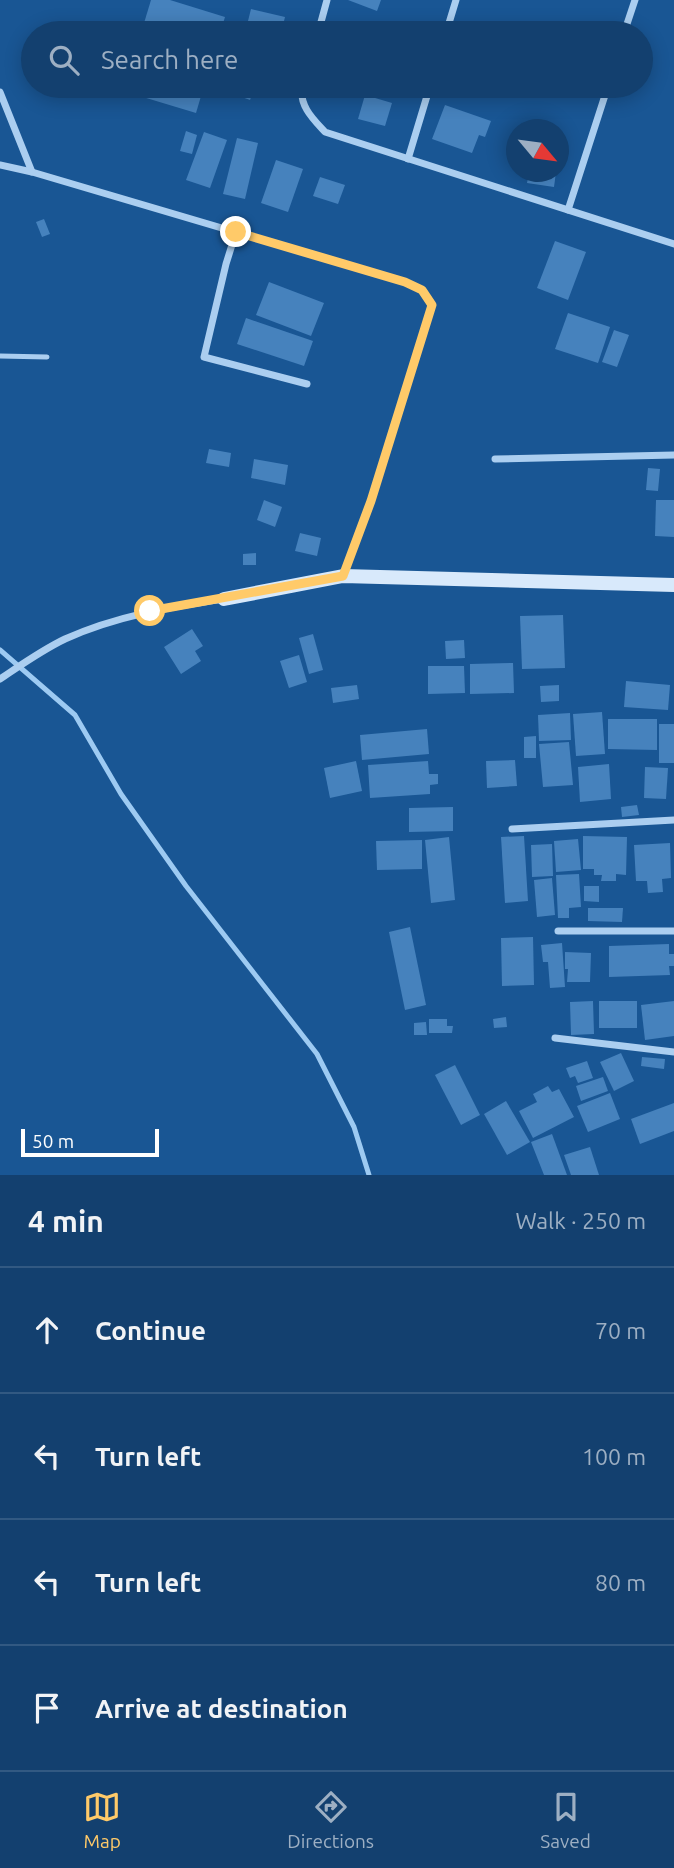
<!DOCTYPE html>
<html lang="en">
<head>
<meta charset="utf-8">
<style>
  body { margin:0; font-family:Ubuntu,sans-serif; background:#204b77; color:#f1f3f6 }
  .compass { position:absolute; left:506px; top:119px; width:63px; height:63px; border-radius:50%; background:#13406f; box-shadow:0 4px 18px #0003; rotate:119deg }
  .scale { position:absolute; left:21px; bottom:18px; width:138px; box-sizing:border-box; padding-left:7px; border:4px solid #fff; border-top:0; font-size:19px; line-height:24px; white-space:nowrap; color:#fff; -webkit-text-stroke:5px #195694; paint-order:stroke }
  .stop { position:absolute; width:21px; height:21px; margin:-16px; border:5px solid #ffca69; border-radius:50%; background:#fff }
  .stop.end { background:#ffca69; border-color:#fff; box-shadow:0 2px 7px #0008 }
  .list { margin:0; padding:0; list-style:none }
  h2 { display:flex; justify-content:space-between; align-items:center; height:91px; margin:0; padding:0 28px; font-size:30px }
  h2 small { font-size:23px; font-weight:400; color:#9dafc3 }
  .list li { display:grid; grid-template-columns:46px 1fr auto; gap:21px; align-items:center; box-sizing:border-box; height:126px; padding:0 28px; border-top:2px solid #325982 }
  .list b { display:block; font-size:26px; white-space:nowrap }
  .list em { font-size:23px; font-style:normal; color:#9dafc3 }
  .icon { flex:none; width:38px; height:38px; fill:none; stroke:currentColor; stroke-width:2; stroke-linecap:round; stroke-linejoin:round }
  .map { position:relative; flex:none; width:674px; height:1175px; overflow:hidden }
  .search { position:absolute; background:#13406f; box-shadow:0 4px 18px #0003; left:21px; right:21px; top:21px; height:77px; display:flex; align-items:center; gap:18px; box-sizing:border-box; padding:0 24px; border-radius:38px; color:#9dafc3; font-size:26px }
  .sheet { height:595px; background:#13406f }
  nav { display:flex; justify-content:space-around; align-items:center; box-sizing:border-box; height:98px; border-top:2px solid #325982; background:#13406f; font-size:19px; color:#9dafc3 }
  nav a { display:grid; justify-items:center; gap:4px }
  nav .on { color:#ffca69 }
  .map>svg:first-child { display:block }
</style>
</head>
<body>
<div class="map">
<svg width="674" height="1175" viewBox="0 0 674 1175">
  <rect width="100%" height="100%" fill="#195694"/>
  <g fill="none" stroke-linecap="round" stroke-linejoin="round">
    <polyline stroke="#9dcaf2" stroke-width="5" points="0,650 75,715 121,794 186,886 317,1054 354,1127 369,1175"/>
  </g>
  <g fill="#4682bd">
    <polygon points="151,0 170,0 225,17 220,33 141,33"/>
    <polygon points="348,0 381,0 377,11"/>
    <polygon points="251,9 285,17 281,33 245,33"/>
    <polygon points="125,86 204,86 196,113 123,91"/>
    <polygon points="234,86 253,92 250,100 231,93"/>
    <polygon points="365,95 392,103 385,126 358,119"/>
    <polygon points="445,105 491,121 485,137 479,135 472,153 432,139"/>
    <polygon points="186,131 197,135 192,154 180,151"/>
    <polygon points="204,132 227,140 210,188 186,180"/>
    <polygon points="237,138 258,143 245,199 223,194"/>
    <polygon points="276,160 303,169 288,212 261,203"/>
    <polygon points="529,172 556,172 554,187 527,183"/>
    <polygon points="320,177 345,185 338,204 313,196"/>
    <polygon points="44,219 50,234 42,237 36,222"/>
    <polygon points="555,241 586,252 568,300 537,288"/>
    <polygon points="269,282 324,303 311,336 256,315"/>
    <polygon points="568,313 610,327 598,363 555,349"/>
    <polygon points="246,318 313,341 304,366 237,344"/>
    <polygon points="614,330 629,335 617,367 602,362"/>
    <polygon points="209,449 231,453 229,467 206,463"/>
    <polygon points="254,459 288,465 285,485 251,478"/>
    <polygon points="648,468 660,469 658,491 646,490"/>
    <polygon points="264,500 282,507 275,527 257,520"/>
    <polygon points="656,500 674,500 674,537 655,536"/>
    <polygon points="300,533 321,538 317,556 295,551"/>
    <polygon points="256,553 256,565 243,565 243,554"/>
    <polygon points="563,615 565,668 522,669 520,616"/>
    <polygon points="192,629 203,646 195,651 201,661 181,674 164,647"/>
    <polygon points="313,634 323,670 309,674 299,638"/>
    <polygon points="464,640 465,658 446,659 445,641"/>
    <polygon points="299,655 307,682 289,688 280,661"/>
    <polygon points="513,663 514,693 470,694 470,664"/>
    <polygon points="428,666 464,666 465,693 428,694"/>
    <polygon points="626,681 670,685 668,710 624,707"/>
    <polygon points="357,685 359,699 333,703 331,688"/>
    <polygon points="559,685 559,701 541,702 540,686"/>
    <polygon points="602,712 605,754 576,756 573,714"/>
    <polygon points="570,713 571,740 539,741 538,715"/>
    <polygon points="608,719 657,719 657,750 608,749"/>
    <rect x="659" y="724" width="15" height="39"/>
    <polygon points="427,729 429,754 362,760 360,735"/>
    <polygon points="536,736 536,758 524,758 524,737"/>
    <polygon points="569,742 573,785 543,787 539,744"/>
    <polygon points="515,760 517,786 487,788 486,761"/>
    <polygon points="356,761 362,791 330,798 324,768"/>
    <polygon points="428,761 429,774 438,774 438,784 430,785 430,794 370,798 368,765"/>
    <polygon points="609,764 611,799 580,802 578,767"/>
    <polygon points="645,767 668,768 666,799 644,798"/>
    <polygon points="637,805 639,815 622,817 621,807"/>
    <polygon points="453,807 453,831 409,832 409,808"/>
    <polygon points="524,836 528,901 505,903 501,837"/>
    <polygon points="583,836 627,837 626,875 616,874 616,881 601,881 602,875 594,875 594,869 583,869"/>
    <polygon points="449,837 455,900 431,903 425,840"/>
    <polygon points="578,839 581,870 556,872 554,841"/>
    <polygon points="422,840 422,869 377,870 376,841"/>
    <polygon points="670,843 671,878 662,879 663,892 648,893 647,881 636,881 634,845"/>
    <polygon points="552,844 553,876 532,877 531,845"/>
    <polygon points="579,874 581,907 569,908 569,918 558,918 556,875"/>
    <polygon points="552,878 555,915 537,917 534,880"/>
    <polygon points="584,886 599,886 599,902 584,901"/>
    <polygon points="588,908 623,908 622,922 588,921"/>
    <polygon points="410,927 426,1005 405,1010 389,932"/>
    <polygon points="533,937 534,985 502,986 501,938"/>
    <polygon points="562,943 565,987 550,988 548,962 543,962 541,945"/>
    <polygon points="669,944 669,954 674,954 674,966 669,966 670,975 609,977 609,946"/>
    <polygon points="565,952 591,953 590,982 567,982 568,969 565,969"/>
    <polygon points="593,1001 594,1034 571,1035 570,1002"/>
    <rect x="599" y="1001" width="38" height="27"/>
    <polygon points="674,1001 674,1036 645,1040 641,1005"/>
    <polygon points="506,1017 507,1027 494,1028 493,1019"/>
    <polygon points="429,1019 447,1019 447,1026 453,1026 452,1033 429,1033"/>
    <polygon points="426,1022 427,1035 414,1035 414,1023"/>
    <polygon points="621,1053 634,1081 614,1091 600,1062"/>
    <polygon points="642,1057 665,1059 664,1069 641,1066"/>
    <polygon points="587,1061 593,1078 578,1083 575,1076 570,1078 566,1068"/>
    <polygon points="455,1065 480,1115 461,1125 435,1075"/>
    <polygon points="603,1077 608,1091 581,1101 576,1086"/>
    <polygon points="548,1086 552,1092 559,1089 574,1117 533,1138 519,1111 537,1102 533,1094"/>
    <polygon points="610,1093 620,1119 588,1132 577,1106"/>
    <polygon points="506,1101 530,1142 507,1155 484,1114"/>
    <polygon points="674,1103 674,1131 640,1144 631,1119"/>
    <polygon points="552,1134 567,1175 544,1175 531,1142"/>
    <polygon points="590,1147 599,1175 571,1175 564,1155"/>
  </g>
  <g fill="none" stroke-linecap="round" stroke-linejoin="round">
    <polyline stroke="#abcef0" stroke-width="5" points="0,356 47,357"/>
    <g stroke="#abcef0" stroke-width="7">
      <polyline points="318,33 327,0"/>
      <polyline points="446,33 456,0"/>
      <polyline points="624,33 635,0"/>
      <path d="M302,86C299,106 313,119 325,132L674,244"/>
      <polyline points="0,92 32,172"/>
      <polyline points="408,159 430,86"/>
      <polyline points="0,165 32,172 405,282 422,290 432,305 371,501 343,576"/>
      <polyline points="568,210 608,86"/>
      <polyline points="236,232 226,264 204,357 307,384"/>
      <polyline points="495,459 674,455"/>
      <path d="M0,679C21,665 42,650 65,639C116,616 170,607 224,599"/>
      <polyline points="512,829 674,820"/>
      <polyline points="558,931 674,931"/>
      <polyline points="555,1038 674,1052"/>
    </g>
    <polyline stroke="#d8e9fb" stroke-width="14" points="224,599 343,576 674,585"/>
  </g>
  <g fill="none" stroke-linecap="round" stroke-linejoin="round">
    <polyline stroke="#ffca69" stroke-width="9" points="150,611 343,576 371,501 432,305 422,290 405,282 236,232"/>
  </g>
</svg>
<svg class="compass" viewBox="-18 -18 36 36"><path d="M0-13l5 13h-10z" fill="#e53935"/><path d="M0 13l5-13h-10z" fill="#9dafc3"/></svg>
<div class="scale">50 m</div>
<div class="stop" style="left:150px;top:611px"></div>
<div class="stop end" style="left:236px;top:232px"></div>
<div class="search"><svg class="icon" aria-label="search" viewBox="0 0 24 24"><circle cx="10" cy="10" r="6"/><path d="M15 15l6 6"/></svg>Search here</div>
</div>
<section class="sheet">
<h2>4 min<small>Walk · 250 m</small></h2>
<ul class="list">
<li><svg class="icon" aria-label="ahead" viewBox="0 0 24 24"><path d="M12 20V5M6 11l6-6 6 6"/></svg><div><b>Continue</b></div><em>70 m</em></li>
<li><svg class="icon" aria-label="left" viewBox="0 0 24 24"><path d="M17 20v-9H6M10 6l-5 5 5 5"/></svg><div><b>Turn left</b></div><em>100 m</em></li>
<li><svg class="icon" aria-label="left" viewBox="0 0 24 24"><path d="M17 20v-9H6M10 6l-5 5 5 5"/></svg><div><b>Turn left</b></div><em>80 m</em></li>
<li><svg class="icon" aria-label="arrive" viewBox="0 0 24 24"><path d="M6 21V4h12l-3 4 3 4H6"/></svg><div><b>Arrive at destination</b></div></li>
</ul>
</section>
<nav>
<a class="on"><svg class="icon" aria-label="map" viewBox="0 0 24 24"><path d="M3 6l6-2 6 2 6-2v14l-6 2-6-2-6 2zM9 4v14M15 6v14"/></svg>Map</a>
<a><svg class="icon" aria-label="directions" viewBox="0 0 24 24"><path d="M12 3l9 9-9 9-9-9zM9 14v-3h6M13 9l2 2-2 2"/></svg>Directions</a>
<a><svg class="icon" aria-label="saved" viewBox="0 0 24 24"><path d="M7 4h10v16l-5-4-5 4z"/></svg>Saved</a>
</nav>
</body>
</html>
